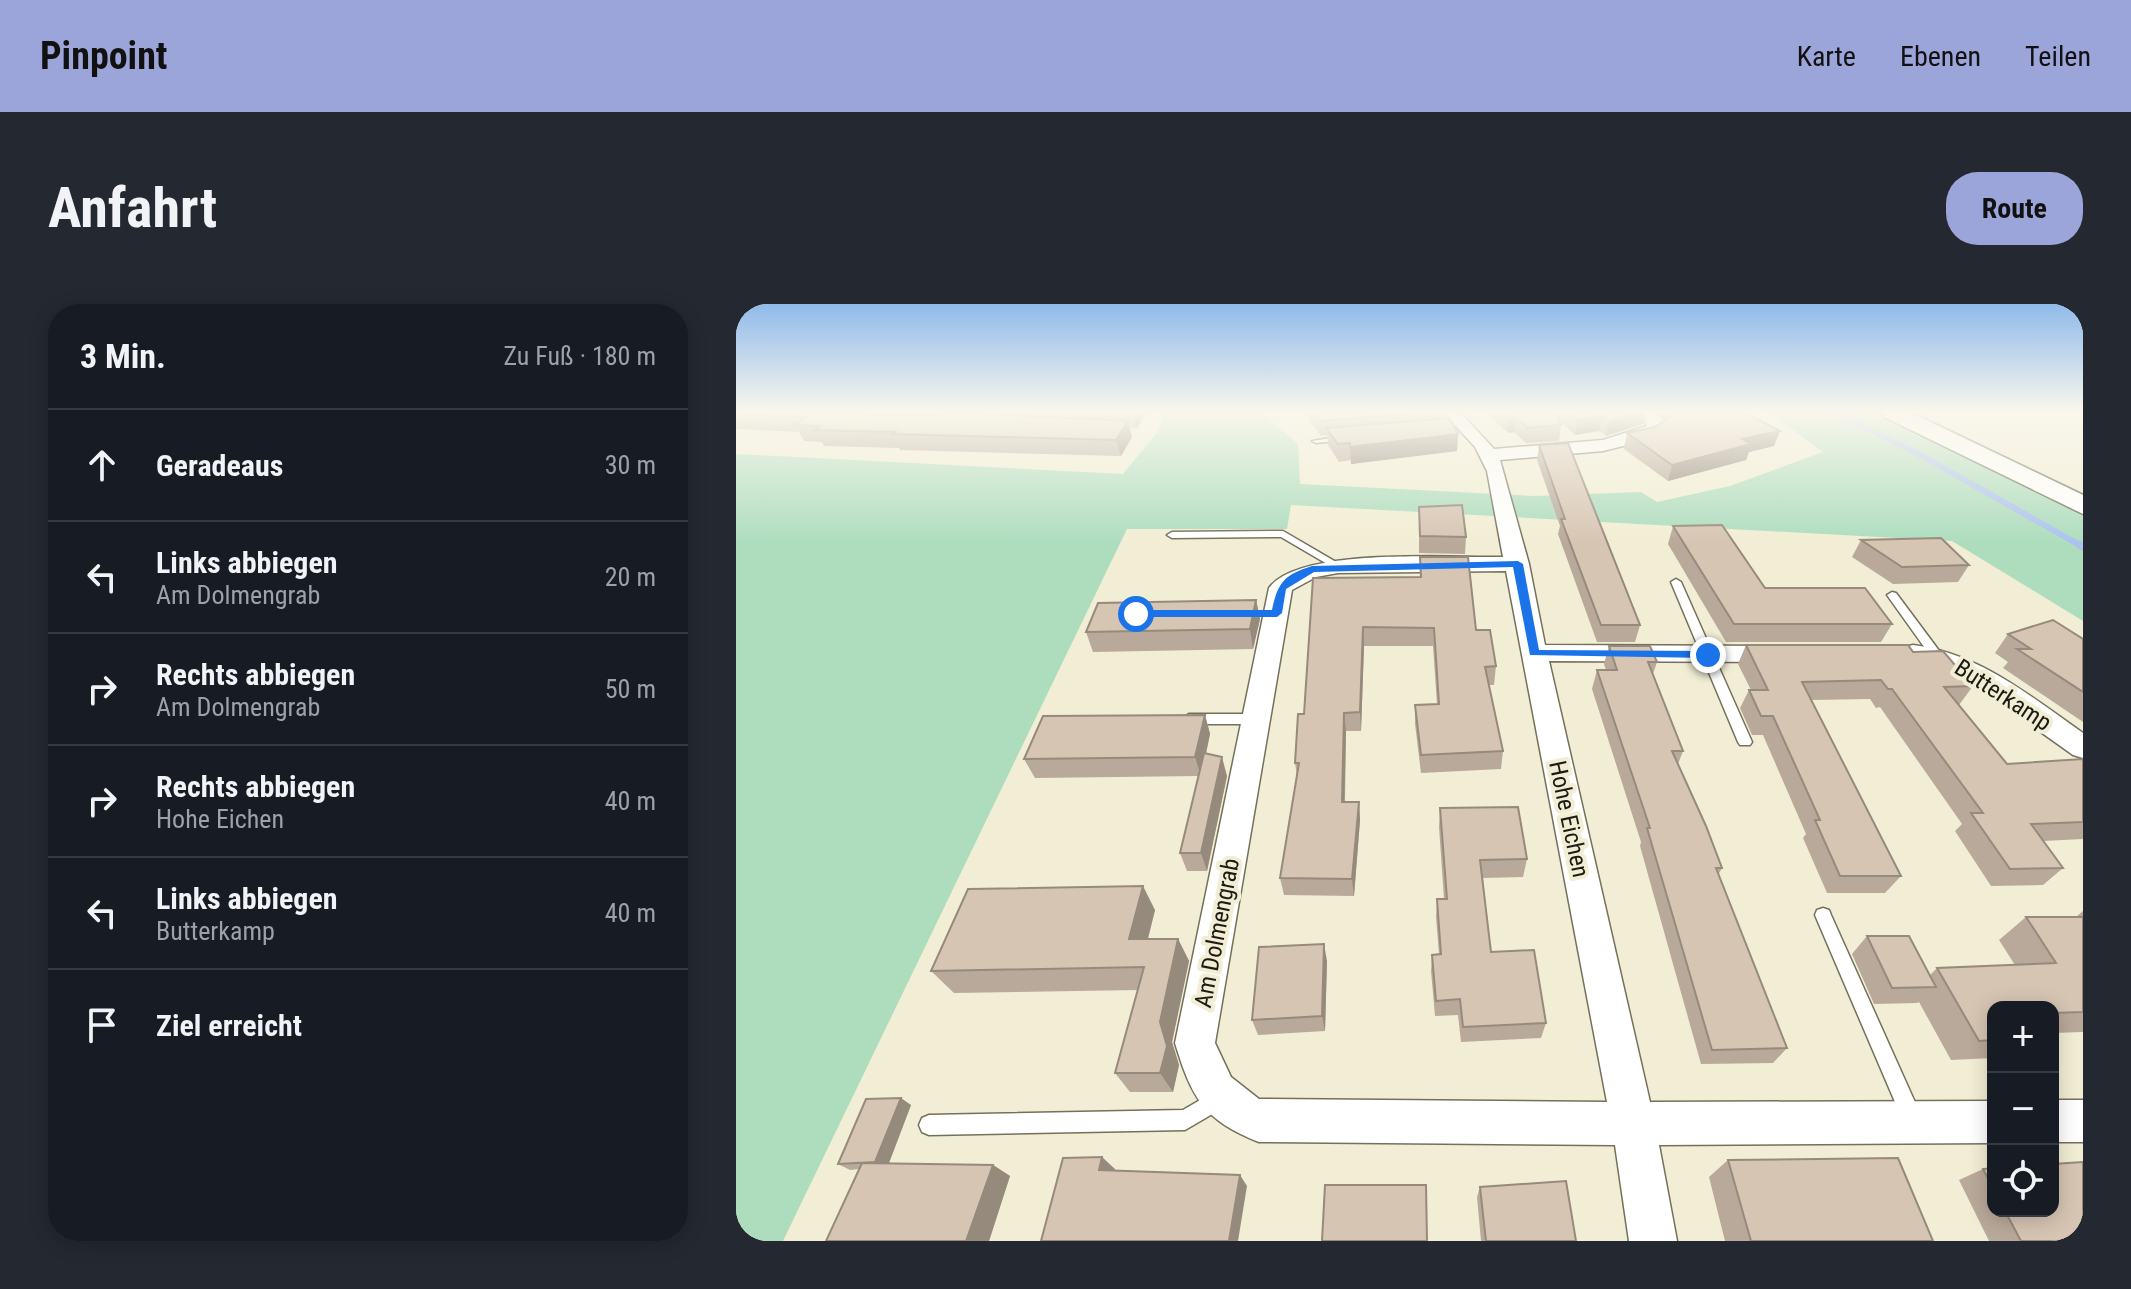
<!DOCTYPE html>
<html lang="de">
<head>
<meta charset="utf-8">
<style>
  body { margin:0; font-family:"Roboto Condensed",sans-serif; background:#242831; color:#f1f3f6 }
  .controls { position:absolute; right:24px; bottom:24px; display:grid; overflow:hidden; border-radius:16px; box-shadow:0 4px 20px #0003 }
  .controls button { width:72px; height:72px; display:grid; place-items:center; padding:0; border:0; border-bottom:2px solid #363941; background:#171b24; color:#f1f3f6; font:40px sans-serif }
  .stop { position:absolute; width:24px; height:24px; margin:-18px; border:6px solid #1a73e8; border-radius:50%; background:#fff }
  .stop.end { background:#1a73e8; border-color:#fff; box-shadow:0 2px 8px #0008 }
  .list { margin:0; padding:0; list-style:none }
  h2 { display:flex; justify-content:space-between; align-items:center; height:104px; margin:0; padding:0 32px; font-size:34px }
  h2 small { font-size:26px; font-weight:400; color:#9ea1a6 }
  .list li { display:grid; grid-template-columns:52px 1fr auto; gap:24px; align-items:center; box-sizing:border-box; height:112px; padding:0 32px; border-top:2px solid #363941 }
  .list b { display:block; font-size:30px; white-space:nowrap }
  .list p { margin:0; font-size:26px; white-space:nowrap; color:#9ea1a6 }
  .list em { font-size:26px; font-style:normal; color:#9ea1a6 }
  .icon { flex:none; width:44px; height:44px; fill:none; stroke:currentColor; stroke-width:2; stroke-linecap:round; stroke-linejoin:round }
  .map { position:relative; flex:none; width:1347px; height:937px; overflow:hidden; border-radius:32px }
  header { display:flex; align-items:center; gap:48px; box-sizing:border-box; height:112px; padding:0 40px; background:#9ca5da; color:#111 }
  header strong { font-size:38px }
  nav { display:flex; gap:44px; margin-inline-start:auto; font-size:28px }
  .intro { display:flex; align-items:center; justify-content:space-between; box-sizing:border-box; height:192px; padding:0 48px }
  h1 { margin:0; font-size:56px }
  .button { padding:20px 36px; border-radius:32px; background:#9ca5da; color:#111; font-size:28px; font-weight:700 }
  main { display:flex; gap:48px; padding:0 48px }
  aside { flex:1; background:#171b24; border-radius:32px; box-shadow:0 4px 20px #0003 }
  .map>svg:first-child { display:block }
</style>
</head>
<body>
<header>
<strong>Pinpoint</strong>
<nav><a>Karte</a><a>Ebenen</a><a>Teilen</a></nav>
</header>
<div class="intro"><h1>Anfahrt</h1><a class="button">Route</a></div>
<main>
<aside>
<h2>3 Min.<small>Zu Fuß · 180 m</small></h2>
<ul class="list">
<li><svg class="icon" aria-label="ahead" viewBox="0 0 24 24"><path d="M12 20V5M6 11l6-6 6 6"/></svg><div><b>Geradeaus</b></div><em>30 m</em></li>
<li><svg class="icon" aria-label="left" viewBox="0 0 24 24"><path d="M17 20v-9H6M10 6l-5 5 5 5"/></svg><div><b>Links abbiegen</b><p>Am Dolmengrab</p></div><em>20 m</em></li>
<li><svg class="icon" aria-label="right" viewBox="0 0 24 24"><path d="M7 20v-9h11M14 6l5 5-5 5"/></svg><div><b>Rechts abbiegen</b><p>Am Dolmengrab</p></div><em>50 m</em></li>
<li><svg class="icon" aria-label="right" viewBox="0 0 24 24"><path d="M7 20v-9h11M14 6l5 5-5 5"/></svg><div><b>Rechts abbiegen</b><p>Hohe Eichen</p></div><em>40 m</em></li>
<li><svg class="icon" aria-label="left" viewBox="0 0 24 24"><path d="M17 20v-9H6M10 6l-5 5 5 5"/></svg><div><b>Links abbiegen</b><p>Butterkamp</p></div><em>40 m</em></li>
<li><svg class="icon" aria-label="arrive" viewBox="0 0 24 24"><path d="M6 21V4h12l-3 4 3 4H6"/></svg><div><b>Ziel erreicht</b></div></li>
</ul>
</aside>
<div class="map">
<svg width="1347" height="937" viewBox="0 0 1347 937">
  <rect width="100%" height="100%" fill="#f2eed5"/>
  <polygon fill="#aeddbe" points="428,108 525,108 562,140 564,180 798,192 905,188 921,198 994,182 1087,148 1032,108 1179,108 1347,189 1347,317 1216,237 555,201 551,225 391,225 47,937 0,937 0,150 387,170 423,126"/>
  <g fill="none" stroke-linecap="round" stroke-linejoin="round">
    <polyline stroke="#acc2ef" stroke-width="6" points="1098,108 1190,154 1347,243"/>
    <polyline stroke="#acc2ef" stroke-width="8" points="1344,241 1347,243"/>
    <g stroke="#74705b" stroke-width="3">
      <g id="lane">
        <polygon points="607,132 610,132 610,136 580,139 576,137"/>
        <polygon points="547,227 607,262 606,264 598,264 545,233 436,234 431,231 436,228"/>
        <polygon points="940,275 945,278 1016,438 1014,441 1004,441 1002,438 935,278"/>
        <polygon points="1156,288 1160,289 1204,348 1206,351 1204,354 1196,354 1151,291"/>
        <polygon points="453,410 523,410 530,415 523,420 453,420 446,415"/>
        <polygon points="1087,604 1093,606 1095,611 1182,805 1185,812 1182,819 1175,822 1168,819 1079,611 1081,606"/>
        <polygon points="483,785 490,788 493,795 490,802 449,826 193,831 186,828 183,821 186,814 193,811 447,806"/>
      </g>
    </g>
    <g stroke="#74705b" stroke-width="3">
      <g id="street">
        <path d="M707,108H724L758,145L867,136L911,122L904,108H921L929,117L926,128L915,135L867,147L764,156L793,260L809,341L1045,342L1054,344L1058,350L1054,356L1045,358L813,357L914,798L1257,797V839L923,841L941,937H893L879,841L523,838C468,816 456,795 439,739L533,284C563,242 716,254 767,253L751,167L739,143ZM770,267L871,798L523,795L495,773L479,739L556,286L580,273L602,269Z"/>
        <path d="M1177,341C1243,349 1294,392 1347,429V454L1337,451L1233,377L1194,359L1168,355L1164,349L1168,343Z"/>
        <rect x="1317" y="796" width="30" height="42"/>
      </g>
    </g>
    <g stroke="#74705b" stroke-width="3">
      <polygon id="secondary" points="1144,108 1174,108 1347,191 1347,210 1148,113"/>
    </g>
    <use href="#lane" fill="#fff" fill-rule="evenodd"/>
    <use href="#street" fill="#fff" fill-rule="evenodd"/>
    <use href="#secondary" fill="#fff" fill-rule="evenodd"/>
  </g>
  <g fill="#b9a99a">
    <polygon points="0,108 136,111 197,111 211,109 184,111 118,108 245,108 249,110 257,111 256,108 411,108 401,124 394,124 396,133 385,152 164,146 163,144 88,142 86,138 68,137 63,128 0,125"/>
    <polygon points="568,108 708,108 708,115 722,130 721,147 615,160 615,156 603,158 592,141 591,131 585,132"/>
    <polygon points="749,108 910,108 907,120 870,132 863,127 839,131 824,118 825,121 823,137 790,139 778,128 772,129"/>
    <polygon points="925,108 1008,108 1038,142 1013,148 1010,156 932,177 888,145 891,129 919,123 931,116"/>
    <polygon points="803,141 904,321 899,338 861,338 822,230 824,222 801,156"/>
    <polygon points="683,203 730,233 729,250 683,249"/>
    <polygon points="937,222 1029,284 1156,320 1145,338 990,338 932,240"/>
    <polygon points="1125,236 1233,261 1222,278 1157,280 1116,253"/>
    <polygon points="684,253 740,326 760,362 758,381 753,381 767,447 765,465 685,469 679,420 679,401 701,400 697,342 628,342 625,427 610,427 609,498 623,498 624,516 618,592 548,591 544,574 561,472 559,459 568,410 577,274 684,273"/>
    <polygon points="520,296 524,315 517,345 357,348 350,328"/>
    <polygon points="1272,330 1347,335 1347,418 1267,364 1272,358 1259,349"/>
    <polygon points="1010,341 1177,348 1237,382 1223,401 1271,460 1347,455 1347,535 1307,537 1327,564 1307,581 1255,582 1219,527 1226,520 1144,403 1140,404 1134,395 1075,396 1165,572 1149,589 1091,589 1067,534 1070,530 1027,431 1016,431 1004,404 1013,386 1015,386 1002,360"/>
    <polygon points="873,342 921,358 917,370 947,447 942,460 986,564 982,571 1051,744 1037,759 965,760 904,542 905,538 856,385 861,366 870,366 868,360"/>
    <polygon points="469,411 474,430 470,450 491,472 471,567 451,567 444,549 463,472 299,474 288,455"/>
    <polygon points="704,504 791,555 787,573 747,574 755,648 810,719 805,734 725,738 722,711 699,712 695,667 696,651 703,650 700,613 701,595 708,595 703,523"/>
    <polygon points="419,606 412,635 442,635 453,657 436,738 443,761 437,788 394,788 379,769 402,686 218,689 195,667"/>
    <polygon points="1347,607 1347,728 1317,729 1317,703 1257,703 1257,754 1215,756 1183,698 1181,699 1138,700 1116,650 1131,632 1194,671 1201,664 1279,661 1263,636 1290,613 1340,613"/>
    <polygon points="591,657 589,727 522,731 516,716"/>
    <polygon points="175,801 153,859 257,861 274,872 253,937 90,937 123,865 114,866 102,860"/>
    <polygon points="992,856 1197,937 989,937 973,873"/>
    <polygon points="1257,864 1257,907 1317,907 1347,937 1253,937 1223,876 1247,865"/>
    <polygon points="744,883 840,937 745,937 741,893"/>
  </g>
  <g fill="#968a7d">
    <polygon points="398,108 411,108 401,124 397,109"/>
    <polygon points="902,108 910,108 907,120 870,132 873,117"/>
    <polygon points="866,112 863,127 839,131 842,116"/>
    <polygon points="780,113 778,128 772,129 773,114"/>
    <polygon points="392,117 396,133 385,152 380,136"/>
    <polygon points="1044,127 1038,142 1013,148 1010,156 932,177 936,161 1006,135"/>
    <polygon points="722,130 721,147 615,160 614,143"/>
    <polygon points="520,296 524,315 517,345 514,325"/>
    <polygon points="627,323 628,342 625,427 624,408"/>
    <polygon points="608,409 610,427 608,516 606,498"/>
    <polygon points="469,411 474,430 465,472 459,453"/>
    <polygon points="486,453 491,472 471,567 465,549"/>
    <polygon points="623,498 624,516 618,592 616,575"/>
    <polygon points="407,582 419,606 406,657 393,635"/>
    <polygon points="442,635 453,657 436,738 443,761 437,788 424,769 424,718"/>
    <polygon points="588,640 591,657 589,727 586,712"/>
    <polygon points="165,794 175,801 151,864 139,858"/>
    <polygon points="366,853 379,865 376,878 363,866"/>
    <polygon points="257,861 274,872 253,937 230,937"/>
    <polygon points="504,871 511,882 502,937 493,937"/>
  </g>
  <g fill="#d7c5b3" stroke="#968a7d" stroke-width="2">
    <polygon points="0,108 115,108 136,111 197,111 219,108 245,108 249,110 392,117 380,136 156,130 159,128 79,126 85,122 59,121 71,113 0,110"/>
    <polygon points="577,108 693,108 584,117"/>
    <polygon points="766,108 819,108 825,121 792,124 780,113 773,114"/>
    <polygon points="832,108 902,108 873,117 866,112 842,116"/>
    <polygon points="934,108 1008,108 1044,127 1006,135 1015,140 936,161 891,129 919,123 931,115"/>
    <polygon points="713,114 722,130 614,143 614,139 602,140 590,124"/>
    <polygon points="832,139 904,321 865,321 825,215 829,215 803,141"/>
    <polygon points="726,201 730,233 684,232 683,203"/>
    <polygon points="986,221 1029,284 1129,284 1156,320 998,320 937,222"/>
    <polygon points="1205,234 1233,261 1166,263 1125,236"/>
    <polygon points="684,253 732,253 740,326 754,326 760,362 749,363 767,447 685,451 679,401 703,400 698,324 627,323 624,408 608,409 606,498 623,498 616,575 544,574 563,459 559,459 562,410 568,410 577,274 685,273"/>
    <polygon points="520,296 514,325 350,328 362,299"/>
    <polygon points="1317,316 1347,335 1347,388 1281,345 1295,345 1272,330"/>
    <polygon points="1010,341 1172,341 1177,348 1207,347 1237,382 1208,383 1271,460 1347,455 1347,518 1295,520 1327,564 1274,565 1235,509 1247,509 1156,385 1152,385 1145,376 1066,378 1165,572 1104,572 1079,516 1084,516 1037,412 1025,412 1013,386 1032,386"/>
    <polygon points="873,342 914,342 921,358 912,358 947,447 936,447 970,522 986,564 980,564 1051,744 976,746 911,524 914,524 861,366 881,366"/>
    <polygon points="469,411 459,453 288,455 307,412"/>
    <polygon points="468,449 486,453 465,549 444,549"/>
    <polygon points="782,503 791,555 744,556 755,648 798,646 810,719 727,723 724,695 700,697 696,651 705,650 701,595 711,595 704,504"/>
    <polygon points="407,582 393,635 442,635 424,718 431,742 424,769 379,769 408,663 195,667 232,585"/>
    <polygon points="1290,613 1347,613 1347,708 1317,709 1317,703 1257,703 1257,736 1243,737 1201,664 1320,659"/>
    <polygon points="1131,632 1173,632 1200,683 1156,684"/>
    <polygon points="588,640 586,712 516,716 523,643"/>
    <polygon points="165,794 139,858 102,860 130,795"/>
    <polygon points="366,853 363,866 504,871 493,937 305,937 327,854"/>
    <polygon points="1162,854 1197,937 1015,937 992,856"/>
    <polygon points="1347,858 1347,937 1285,937 1269,907 1317,907 1317,860"/>
    <polygon points="126,859 257,861 230,937 90,937"/>
    <polygon points="1257,864 1257,884 1247,865"/>
    <polygon points="830,877 840,937 750,937 744,883"/>
    <polygon points="589,881 690,881 691,937 586,937"/>
  </g>
  <linearGradient id="sky" x2="0" y2="1"><stop stop-color="#90baeb"/><stop offset="0.45" stop-color="#f9f7ec"/><stop offset="1" stop-color="#f9f7ec" stop-opacity="0"/></linearGradient>
  <rect width="1347" height="239" fill="url(#sky)"/>
  <path fill="#1a73e8" d="M782,257L787,260L803,346L972,347L978,351L972,354L794,351L777,263L578,268L550,285L546,309L541,313H400L395,310L400,306H536C542,278 548,271 576,262Z"/>
  <g text-anchor="middle" stroke-width="8" stroke-linejoin="round" paint-order="stroke">
    <g font-size="24" fill="#1d1c13" stroke="#f2eed5">
      <text transform="translate(1267 391) rotate(33)" y="8">Butterkamp</text>
      <text transform="translate(833 515) rotate(78)" y="8">Hohe Eichen</text>
      <text transform="translate(481 629) rotate(-79)" y="8">Am Dolmengrab</text>
    </g>
  </g>
</svg>
<div class="controls">
<button>+</button>
<button>−</button>
<button><svg class="icon" aria-label="locate" viewBox="0 0 24 24"><circle cx="12" cy="12" r="6"/><path d="M12 2v4M12 18v4M2 12h4M18 12h4"/></svg></button>
</div>
<div class="stop" style="left:400px;top:310px"></div>
<div class="stop end" style="left:972px;top:351px"></div>
</div>
</main>
</body>
</html>
